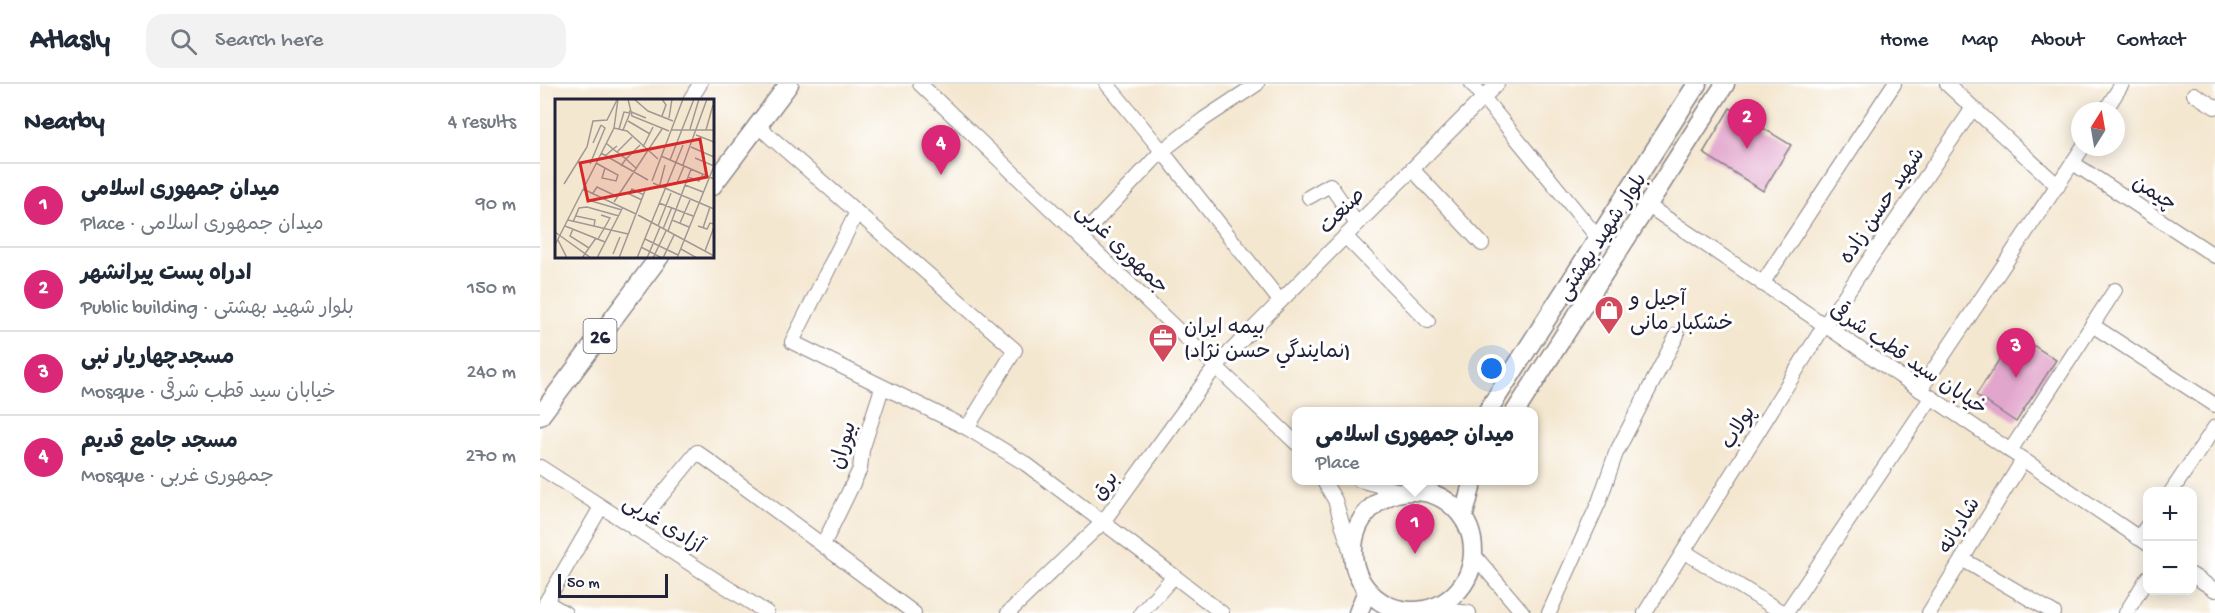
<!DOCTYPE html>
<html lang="en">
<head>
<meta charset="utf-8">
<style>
  body { margin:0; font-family:"Gochi Hand","Playpen Sans Arabic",sans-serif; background:#f2f2f3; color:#1f2937 }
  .controls { position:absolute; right:18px; bottom:18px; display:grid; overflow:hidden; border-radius:12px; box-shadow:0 3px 15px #0003 }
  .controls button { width:54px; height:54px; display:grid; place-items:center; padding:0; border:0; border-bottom:2px solid #e0e1e3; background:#fff; color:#1f2937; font:30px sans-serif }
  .compass { position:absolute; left:1531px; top:18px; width:54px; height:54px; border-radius:50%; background:#fff; box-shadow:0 3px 15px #0003; rotate:11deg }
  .scale { position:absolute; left:18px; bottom:15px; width:110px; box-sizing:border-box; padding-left:6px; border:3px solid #22223b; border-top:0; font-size:16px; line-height:21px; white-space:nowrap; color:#22223b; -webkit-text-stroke:4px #fff; paint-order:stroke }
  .you { position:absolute; left:952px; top:285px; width:21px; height:21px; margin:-15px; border:4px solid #fff; border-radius:50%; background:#1a73e8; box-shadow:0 0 0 9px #1a73e833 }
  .badge { display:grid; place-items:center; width:39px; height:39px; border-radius:50%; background:#db2777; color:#fff; font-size:20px; font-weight:700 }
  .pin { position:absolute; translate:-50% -50px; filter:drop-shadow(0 2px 3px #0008) }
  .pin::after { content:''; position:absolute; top:32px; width:21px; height:18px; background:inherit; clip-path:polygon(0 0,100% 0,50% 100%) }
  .popup { position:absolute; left:752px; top:323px; width:246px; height:78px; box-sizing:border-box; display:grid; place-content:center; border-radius:12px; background:#fff; filter:drop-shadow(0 2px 4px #0005); font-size:20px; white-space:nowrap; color:#747a83 }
  .popup b { font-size:22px; color:#1f2937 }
  .popup::after { content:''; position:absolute; left:50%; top:100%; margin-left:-12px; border:12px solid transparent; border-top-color:#fff }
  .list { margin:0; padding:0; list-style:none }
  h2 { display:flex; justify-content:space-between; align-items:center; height:78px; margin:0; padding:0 24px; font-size:26px }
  h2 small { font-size:20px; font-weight:400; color:#747a83 }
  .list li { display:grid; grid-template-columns:39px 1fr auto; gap:18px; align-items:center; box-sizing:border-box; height:84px; padding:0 24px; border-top:2px solid #e0e1e3 }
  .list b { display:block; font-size:22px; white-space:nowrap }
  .list p { margin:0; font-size:20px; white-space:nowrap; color:#747a83 }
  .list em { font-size:20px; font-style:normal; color:#747a83 }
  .icon { flex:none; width:33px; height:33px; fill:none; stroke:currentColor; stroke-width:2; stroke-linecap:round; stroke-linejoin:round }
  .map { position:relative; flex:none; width:1675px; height:529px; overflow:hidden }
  header { display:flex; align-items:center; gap:36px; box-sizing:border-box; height:84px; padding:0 30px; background:#fff; border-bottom:2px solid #e0e1e3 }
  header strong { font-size:28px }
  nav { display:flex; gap:33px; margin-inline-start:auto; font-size:21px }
  .search { width:420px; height:54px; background:#f2f2f3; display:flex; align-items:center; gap:15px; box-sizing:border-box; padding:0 21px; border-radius:18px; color:#747a83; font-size:22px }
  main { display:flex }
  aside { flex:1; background:#fff }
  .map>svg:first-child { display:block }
</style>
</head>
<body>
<header>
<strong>Atlasly</strong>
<div class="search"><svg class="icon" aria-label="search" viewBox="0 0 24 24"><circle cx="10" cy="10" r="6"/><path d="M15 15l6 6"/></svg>Search here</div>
<nav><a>Home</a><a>Map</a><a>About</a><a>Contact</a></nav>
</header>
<main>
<aside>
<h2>Nearby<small>4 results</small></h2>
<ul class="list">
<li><span class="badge">1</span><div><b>میدان جمهوری اسلامی</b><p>Place · میدان جمهوری اسلامی</p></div><em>90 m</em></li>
<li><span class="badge">2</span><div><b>ادراه پست پیرانشهر</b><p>Public building · بلوار شهید بهشتی</p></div><em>150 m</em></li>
<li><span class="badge">3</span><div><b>مسجدچهاریار نبی</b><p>Mosque · خیابان سید قطب شرقی</p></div><em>240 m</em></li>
<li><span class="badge">4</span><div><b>مسجد جامع قدیم</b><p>Mosque · جمهوری غربی</p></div><em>270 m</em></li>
</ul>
</aside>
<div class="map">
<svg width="1675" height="529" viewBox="0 0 1675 529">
  <rect width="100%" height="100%" fill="#fff"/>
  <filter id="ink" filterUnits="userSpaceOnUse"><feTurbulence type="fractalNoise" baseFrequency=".0167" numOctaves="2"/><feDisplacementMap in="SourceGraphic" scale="12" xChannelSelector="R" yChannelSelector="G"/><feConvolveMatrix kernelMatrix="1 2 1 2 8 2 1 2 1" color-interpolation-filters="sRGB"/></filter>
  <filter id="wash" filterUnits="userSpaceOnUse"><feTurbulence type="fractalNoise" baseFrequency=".008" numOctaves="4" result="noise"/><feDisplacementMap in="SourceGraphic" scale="24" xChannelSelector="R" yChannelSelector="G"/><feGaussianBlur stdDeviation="1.35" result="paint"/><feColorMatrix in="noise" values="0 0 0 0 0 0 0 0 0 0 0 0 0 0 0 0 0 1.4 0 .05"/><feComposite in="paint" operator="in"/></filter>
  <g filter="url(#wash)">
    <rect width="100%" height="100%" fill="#f4e7d0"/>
    <g id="blocks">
      <g fill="#e2a6cd">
        <polygon points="1190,24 1251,61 1223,107 1163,69"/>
        <polygon points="1476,250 1516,276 1476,338 1436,311"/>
      </g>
    </g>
  </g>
  <g filter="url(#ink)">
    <use href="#blocks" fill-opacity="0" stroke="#8b8486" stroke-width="1.5"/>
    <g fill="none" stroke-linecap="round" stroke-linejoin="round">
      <g stroke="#8b8486" stroke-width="16">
        <g id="minor">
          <polyline points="380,0 756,359"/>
          <polyline points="717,0 664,35 622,67 740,217"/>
          <polyline points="932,0 1058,154"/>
          <polyline points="1407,0 1518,102"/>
          <polyline points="1654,10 1675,23"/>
          <polyline points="150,16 160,0"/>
          <polyline points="1565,27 1582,0"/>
          <polyline points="218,42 475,266 427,344 252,258 317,128"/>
          <polyline points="1533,79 1675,172"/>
          <polyline points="872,85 942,160"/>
          <polyline points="769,113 790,101 817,140"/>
          <polyline points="1107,121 1608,460"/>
          <polyline points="805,152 888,237"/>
          <polyline points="541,153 622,67 567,0"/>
          <polyline points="1222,200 1354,0"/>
          <polyline points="1552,241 1675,321"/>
          <polyline points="1380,306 1543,63"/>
          <polyline points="427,344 486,380 634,492"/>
          <polyline points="1470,367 1575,206"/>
          <polyline points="0,383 227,529"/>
          <polyline points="783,396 795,416 813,476"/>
          <polyline points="819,396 863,408"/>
          <polyline points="1631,408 1675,343"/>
          <polyline points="94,445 157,368 374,529"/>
          <polyline points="1598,454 1608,441"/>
          <polyline points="283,461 320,385 322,366 342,304"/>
          <polyline points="1145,468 1243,529"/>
          <polyline points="933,470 983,529"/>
          <polyline points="1422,475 1514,529"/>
          <polyline points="1652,491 1675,506"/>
          <polyline points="6,518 25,529"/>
          <polyline points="892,524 929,529"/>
          <polyline points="3,529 6,518 61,423"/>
          <polyline points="468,529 563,438 676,282 957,0"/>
          <polyline points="601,529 634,492 682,529"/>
          <polyline points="1009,529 1059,418 1076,369 1137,251"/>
          <polyline points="1105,529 1284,242 1433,24"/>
          <polyline points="1246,529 1391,314"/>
          <polyline points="1389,529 1483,376"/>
          <polyline points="1586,529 1608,493"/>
        </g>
      </g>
      <g stroke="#8b8486" stroke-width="21">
        <g id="major">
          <polyline points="172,102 249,0"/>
          <polyline points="947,328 1157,0"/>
          <polyline points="975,328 1185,0"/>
          <polyline points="0,332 120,172"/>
          <circle cx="873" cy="467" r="60"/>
          <polyline points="923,434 933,396"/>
          <polyline points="818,529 827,507"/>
        </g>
      </g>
      <use href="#minor" stroke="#fff" stroke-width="14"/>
      <use href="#major" stroke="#fff" stroke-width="18"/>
    </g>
  </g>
  <defs>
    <g id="shop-pin" transform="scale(1.5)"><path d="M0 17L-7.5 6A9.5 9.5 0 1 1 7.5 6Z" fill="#d1495b" stroke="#fff"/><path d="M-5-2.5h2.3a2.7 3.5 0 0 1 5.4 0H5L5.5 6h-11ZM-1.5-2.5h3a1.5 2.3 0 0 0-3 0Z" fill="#fff"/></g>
    <g id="office-pin" transform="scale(1.5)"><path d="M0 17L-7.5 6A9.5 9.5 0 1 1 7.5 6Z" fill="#d1495b" stroke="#fff"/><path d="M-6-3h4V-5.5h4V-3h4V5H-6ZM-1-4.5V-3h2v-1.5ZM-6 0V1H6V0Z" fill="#fff"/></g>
  </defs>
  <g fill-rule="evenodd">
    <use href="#shop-pin" x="1069" y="226"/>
    <use href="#office-pin" x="623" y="254"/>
  </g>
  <g text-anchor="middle" stroke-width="6" stroke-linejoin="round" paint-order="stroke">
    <rect fill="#fff" stroke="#646476" stroke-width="1.5" x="43.5" y="235" width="33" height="34" rx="4.5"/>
    <g font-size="20" font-weight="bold" fill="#22223b">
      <text x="60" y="259">26</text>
    </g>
    <g font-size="21" fill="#22223b" stroke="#fff">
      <text transform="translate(1615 108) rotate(33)" y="7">چیمن</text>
      <text transform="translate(1341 121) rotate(-56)" y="7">شهید حسن زاده</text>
      <text transform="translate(801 126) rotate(-45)" y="7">صنعت</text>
      <text transform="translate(1061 152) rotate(-57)" y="7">بلوار شهید بهشتی</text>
      <text transform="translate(583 164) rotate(44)" y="7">جمهوری غربی</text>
      <text transform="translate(1369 274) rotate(34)" y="7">خیابان سید قطب شرقی</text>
      <text transform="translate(1197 343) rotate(-58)" y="7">پولاب</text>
      <text transform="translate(302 361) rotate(-74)" y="7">بیوران</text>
      <text transform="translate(564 401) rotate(-54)" y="7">برق</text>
      <text transform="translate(124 439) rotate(32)" y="7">آزادی غربی</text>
      <text transform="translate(1418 441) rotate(-59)" y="7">شادیانه</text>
    </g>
    <g font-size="21" fill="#22223b" stroke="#fff" text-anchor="start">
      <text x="1090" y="221">آجیل و<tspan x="1090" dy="24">خشکبار مانی</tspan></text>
      <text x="644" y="249">بيمه ايران<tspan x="644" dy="24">(نمايندگي حسن نژاد)</tspan></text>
    </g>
  </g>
  <g transform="translate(15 15)">
    <rect width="159" height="159" fill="#f4e7d0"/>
    <path fill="none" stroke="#a09894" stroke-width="1.5" d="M73,0L77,17L114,32M79,0L93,12L118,22M107,0L111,6L107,17M74,12L91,19M114,19L117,0M73,22L95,35M59,29L72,32L103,60M64,30L69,13L75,14M135,30L144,0M68,31L75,14M116,31H159M151,31L158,6M141,36L159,43M38,44L46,26M62,47L58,50L71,60L66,67M88,48L98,28M136,48L159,58M62,53L77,38M46,54L93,81M50,57L58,50L51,44M106,57L159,80M140,59L159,67M115,61L139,0M41,64L50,69L63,76L61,82L47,79L50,69M35,65L50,29L46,26M128,66L152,0M81,69L71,60L85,46M133,78L144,82L148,75M97,82L128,0M98,84L159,110M122,84L129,67M9,85L32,48L38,22L52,21L62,1M130,86L148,93M104,89L110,66M28,90L81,115M38,94L42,88L63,98M126,97L136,70M33,101L67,111M87,101L74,95L77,90L89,96M59,103L107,30M104,104L138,117M83,116L159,157M21,117L40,121L39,127M13,121L73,135M117,121L134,128M18,123L24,109L32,108L64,117M125,124L135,101M10,127L50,143M103,127L116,94M143,127L152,130L155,124L159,125M148,129L155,108M18,130L15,137L34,149M108,130L117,108M113,132L126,97M0,133L36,159M43,140L55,119L46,116M90,140L123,156M3,141L12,159M0,146L59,29L63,0M86,148L107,159M126,150L142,159M150,152L159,128M58,155L65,138M27,159L41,139M42,159L68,108M64,159L91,89M82,159L128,46M92,159L105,128M98,159L111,132M108,159L119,136M122,159L159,67"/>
    <path fill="#d62828" fill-opacity="0.15" stroke="#d62828" stroke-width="3" d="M145,40L152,78L33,102L25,64Z"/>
    <rect width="159" height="159" fill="none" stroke="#22223b" stroke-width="3"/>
  </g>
</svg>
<div class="controls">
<button>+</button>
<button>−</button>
</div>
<svg class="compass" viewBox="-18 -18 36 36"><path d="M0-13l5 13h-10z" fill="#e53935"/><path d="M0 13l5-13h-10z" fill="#747a83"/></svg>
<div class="scale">50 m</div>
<div class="you"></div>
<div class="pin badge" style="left:875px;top:470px">1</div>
<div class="popup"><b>میدان جمهوری اسلامی</b>Place</div>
<div class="pin badge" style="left:1207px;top:65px">2</div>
<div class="pin badge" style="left:1476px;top:294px">3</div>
<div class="pin badge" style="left:401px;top:91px">4</div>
</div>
</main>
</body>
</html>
